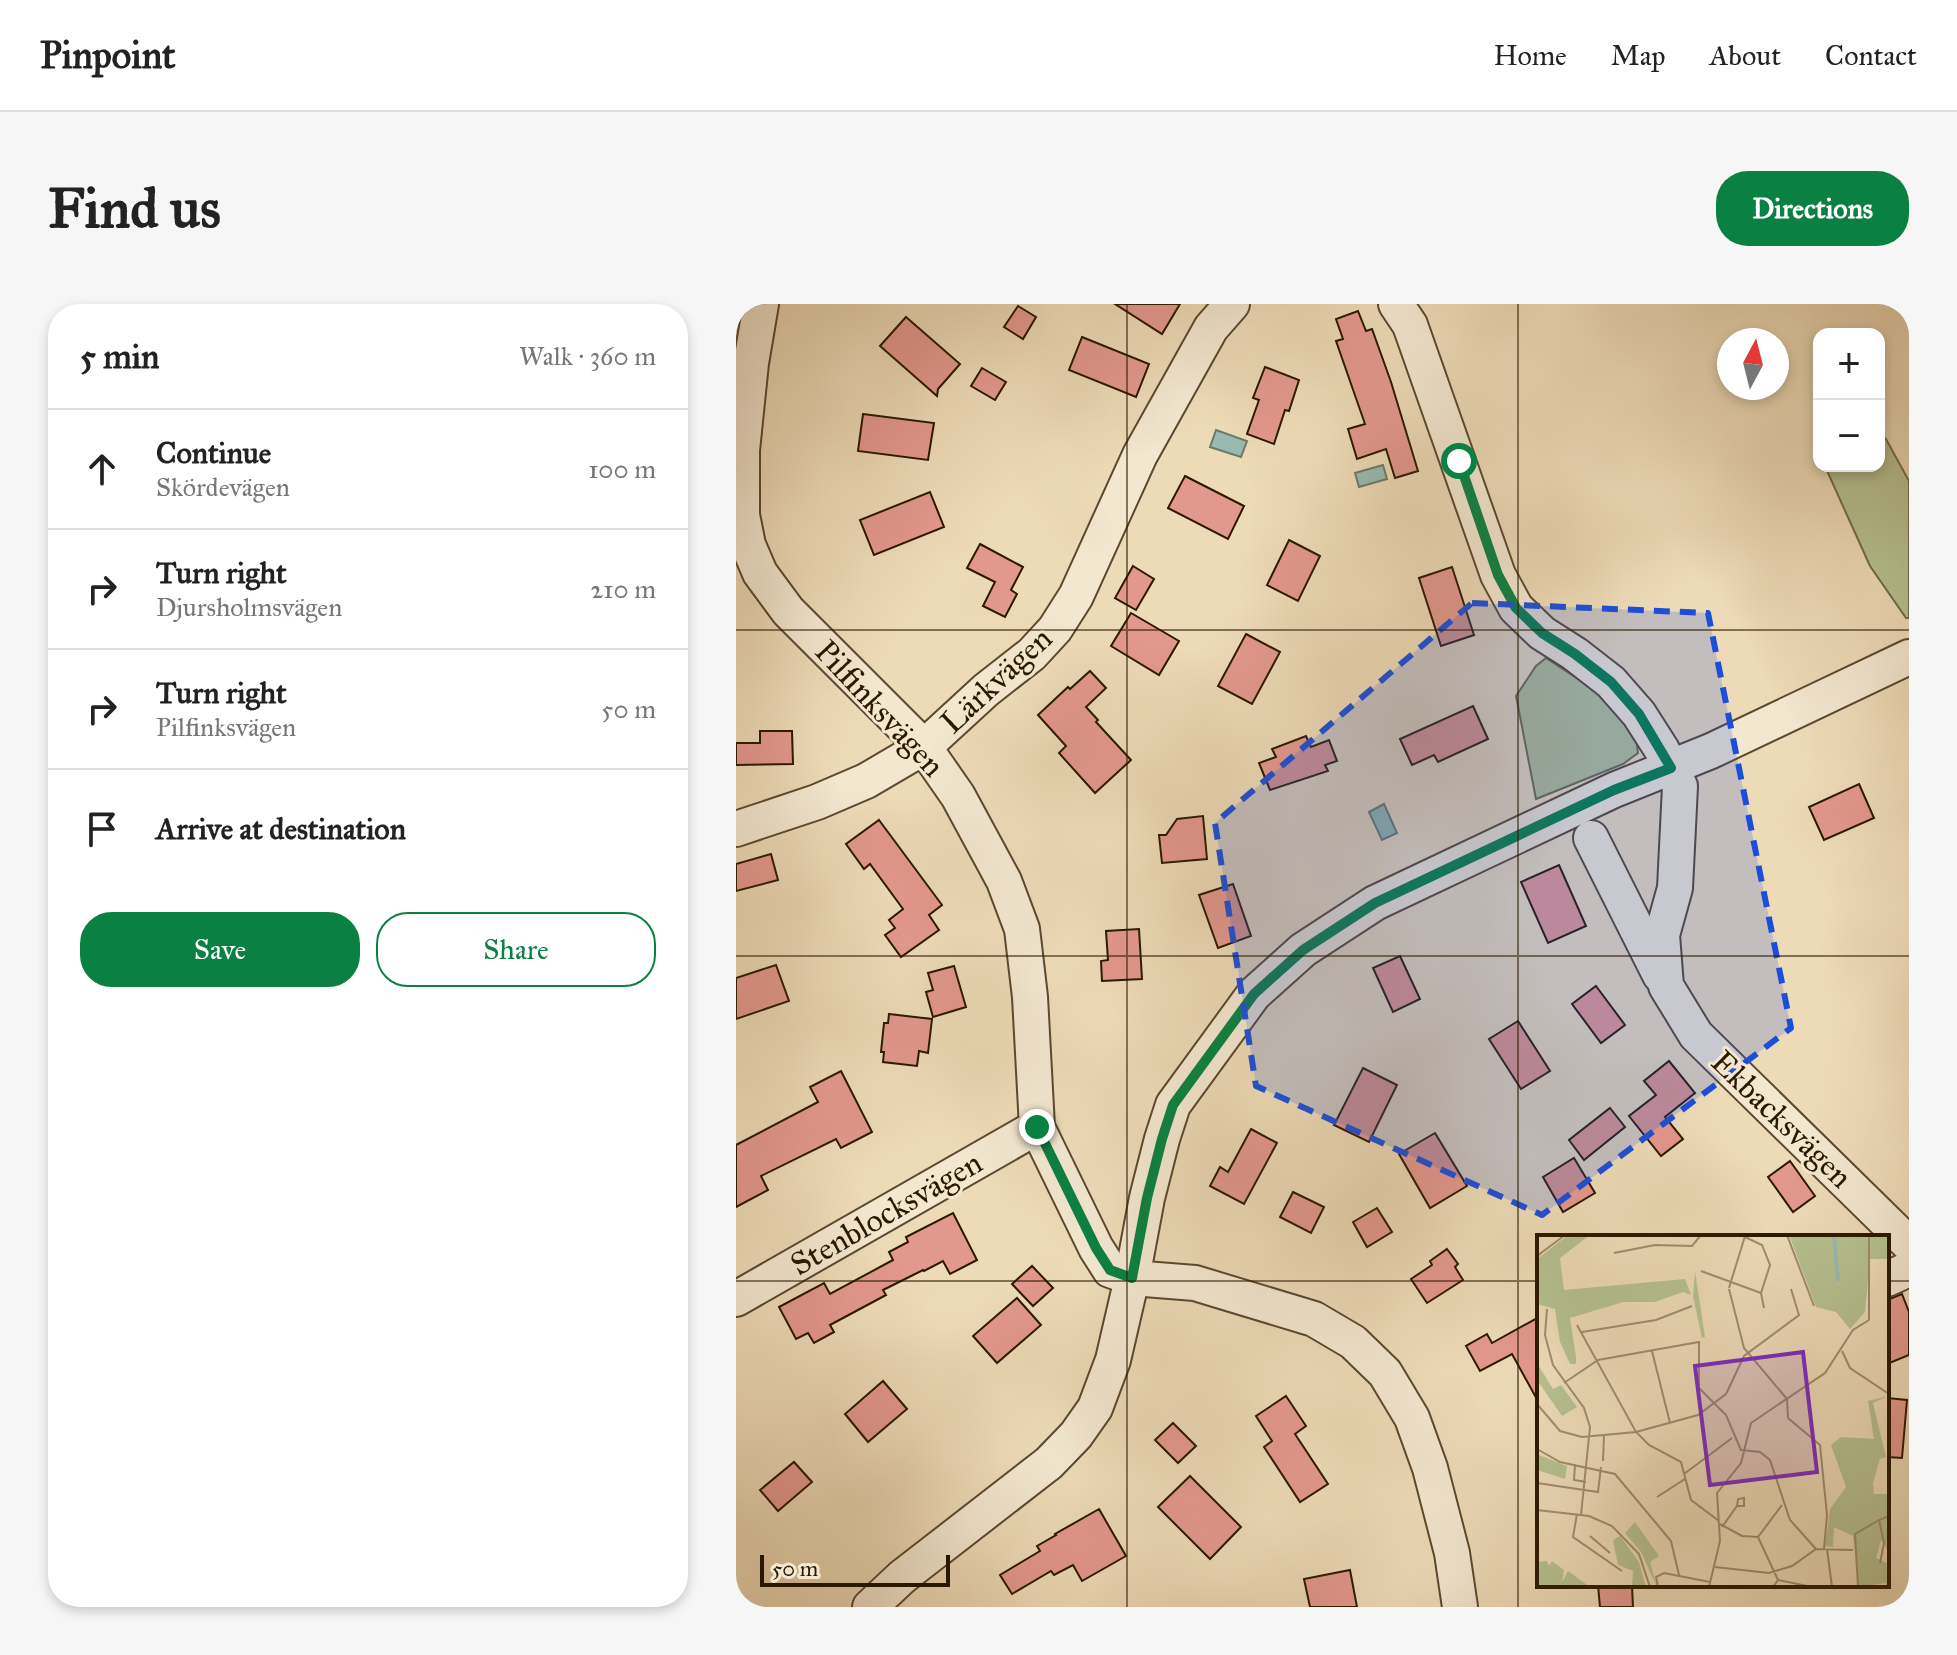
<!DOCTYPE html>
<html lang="en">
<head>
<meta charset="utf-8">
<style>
  body { margin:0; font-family:"IM FELL Great Primer",serif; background:#f6f6f6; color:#222 }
  .controls { position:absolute; right:24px; top:24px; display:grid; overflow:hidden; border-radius:16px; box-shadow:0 4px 12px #0003 }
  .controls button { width:72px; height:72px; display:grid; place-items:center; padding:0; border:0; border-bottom:2px solid #e0e0e0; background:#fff; color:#222; font:40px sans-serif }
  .compass { position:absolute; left:981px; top:24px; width:72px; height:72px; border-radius:50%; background:#fff; box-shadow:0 4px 12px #0003; rotate:7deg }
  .scale { position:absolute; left:24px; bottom:20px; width:190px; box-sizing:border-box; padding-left:8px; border:4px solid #2a1802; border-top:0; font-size:22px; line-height:28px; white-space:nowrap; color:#2a1802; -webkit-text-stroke:6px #f3e7d0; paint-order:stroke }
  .stop { position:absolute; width:24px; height:24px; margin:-18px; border:6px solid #0b8043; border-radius:50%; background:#fff }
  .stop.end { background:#0b8043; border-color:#fff; box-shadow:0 2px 8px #0008 }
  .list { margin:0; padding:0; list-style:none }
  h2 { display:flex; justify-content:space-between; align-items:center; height:104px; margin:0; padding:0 32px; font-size:34px }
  h2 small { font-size:26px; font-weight:400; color:#767676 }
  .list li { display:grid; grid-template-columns:52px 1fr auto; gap:24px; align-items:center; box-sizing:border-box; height:120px; padding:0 32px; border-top:2px solid #e0e0e0 }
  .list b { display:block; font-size:30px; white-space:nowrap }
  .list p { margin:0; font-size:26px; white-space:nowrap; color:#767676 }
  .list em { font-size:26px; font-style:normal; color:#767676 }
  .actions { display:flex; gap:16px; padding:24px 32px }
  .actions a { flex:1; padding:18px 0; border:2px solid #0b8043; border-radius:32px; text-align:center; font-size:28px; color:#0b8043 }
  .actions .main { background:#0b8043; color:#fff }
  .icon { flex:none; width:44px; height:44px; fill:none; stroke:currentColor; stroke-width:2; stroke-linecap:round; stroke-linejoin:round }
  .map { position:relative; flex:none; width:1173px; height:1303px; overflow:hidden; border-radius:32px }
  header { display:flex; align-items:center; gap:48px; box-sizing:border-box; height:112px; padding:0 40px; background:#fff; border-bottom:2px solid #e0e0e0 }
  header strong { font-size:38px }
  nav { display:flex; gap:44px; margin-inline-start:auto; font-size:28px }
  .intro { display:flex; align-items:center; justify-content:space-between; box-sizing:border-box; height:192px; padding:0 48px }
  h1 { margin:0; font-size:56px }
  .button { padding:20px 36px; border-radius:32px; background:#0b8043; color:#fff; font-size:28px; font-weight:700 }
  main { display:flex; gap:48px; padding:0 48px }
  aside { flex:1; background:#fff; border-radius:32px; box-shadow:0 4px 12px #0003 }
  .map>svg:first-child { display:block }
</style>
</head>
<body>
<header>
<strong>Pinpoint</strong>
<nav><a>Home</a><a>Map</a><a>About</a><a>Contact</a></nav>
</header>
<div class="intro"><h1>Find us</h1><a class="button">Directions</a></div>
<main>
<aside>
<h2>5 min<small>Walk · 360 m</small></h2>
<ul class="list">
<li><svg class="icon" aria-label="ahead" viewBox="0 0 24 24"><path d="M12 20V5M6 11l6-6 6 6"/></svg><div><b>Continue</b><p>Skördevägen</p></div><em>100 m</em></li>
<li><svg class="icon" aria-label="right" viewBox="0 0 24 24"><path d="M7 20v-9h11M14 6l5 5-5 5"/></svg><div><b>Turn right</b><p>Djursholmsvägen</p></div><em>210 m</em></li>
<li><svg class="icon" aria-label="right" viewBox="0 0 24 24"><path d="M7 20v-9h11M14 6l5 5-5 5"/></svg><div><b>Turn right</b><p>Pilfinksvägen</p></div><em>50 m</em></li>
<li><svg class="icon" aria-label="arrive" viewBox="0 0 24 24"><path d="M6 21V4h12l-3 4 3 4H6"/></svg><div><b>Arrive at destination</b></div></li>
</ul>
<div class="actions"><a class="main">Save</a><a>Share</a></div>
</aside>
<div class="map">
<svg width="1173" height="1303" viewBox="0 0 1173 1303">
  <rect width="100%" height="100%" fill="#eddab7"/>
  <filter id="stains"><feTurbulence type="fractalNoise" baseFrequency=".0025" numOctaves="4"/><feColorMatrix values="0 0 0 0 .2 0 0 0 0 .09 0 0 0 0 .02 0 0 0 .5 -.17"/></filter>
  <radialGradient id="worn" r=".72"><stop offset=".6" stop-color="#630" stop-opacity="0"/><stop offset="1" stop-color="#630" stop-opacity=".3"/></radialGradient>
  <g fill="#b6c090" stroke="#706c49" stroke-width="2">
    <polygon points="1143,128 1150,135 1173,177 1173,314 1170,314 1134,262 1092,169 1091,162 1143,162"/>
    <polygon points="810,354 877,398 900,434 902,449 887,460 800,495 780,392 800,362"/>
  </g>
  <g fill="#99bab0" stroke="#6d796a" stroke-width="2">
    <polygon points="480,126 511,137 505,153 474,143"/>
    <polygon points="647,161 651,175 623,183 619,169"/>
    <polygon points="648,500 661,529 646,536 633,508"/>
  </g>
  <g fill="#e3988d" stroke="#2a1802" stroke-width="2">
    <polygon points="379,0 444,0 426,30"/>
    <polygon points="282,2 300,13 287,35 268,23"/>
    <polygon points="622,7 630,27 636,25 655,78 682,167 659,174 650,145 621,155 612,125 629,120 600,37 607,35 600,15"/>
    <polygon points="170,13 224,60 202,85 201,92 144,42"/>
    <polygon points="346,33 413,60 400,93 333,66"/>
    <polygon points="529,63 563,76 553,107 549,106 538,140 511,130 523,96 517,94"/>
    <polygon points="246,64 270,78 259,96 235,82"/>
    <polygon points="127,110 198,119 192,156 122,147"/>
    <polygon points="449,172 508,202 492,235 432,204"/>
    <polygon points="194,188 208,223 138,251 124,216"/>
    <polygon points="553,236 584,252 562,297 531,281"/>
    <polygon points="244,240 287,263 275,286 281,290 269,313 247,302 259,278 231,264"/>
    <polygon points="397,262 418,275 400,306 379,294"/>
    <polygon points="716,263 738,331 705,342 683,274"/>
    <polygon points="395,309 443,337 423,371 375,342"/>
    <polygon points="510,330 544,348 516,400 482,382"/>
    <polygon points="354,367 370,384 350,403 362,416 360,418 395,456 359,489 323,449 330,442 302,411 332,383 334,385"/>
    <polygon points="737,402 752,435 702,458 698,451 676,461 664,435"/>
    <polygon points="24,427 56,427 57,460 0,461 0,439 24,439"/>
    <polygon points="570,432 575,443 593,436 601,457 589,461 592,467 534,486 523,459 540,453 536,445"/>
    <polygon points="1123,480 1138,514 1088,536 1073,503"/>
    <polygon points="467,512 471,555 426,559 423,531 430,531 441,515"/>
    <polygon points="143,516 206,601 193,611 203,626 165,653 149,631 159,624 153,616 167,605 134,560 128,565 110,540"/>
    <polygon points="35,550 42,576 0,587 0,560"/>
    <polygon points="823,561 850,622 812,639 785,578"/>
    <polygon points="497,580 515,632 482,644 463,591"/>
    <polygon points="403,625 406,675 366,677 365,657 372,656 370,627"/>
    <polygon points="664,652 684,695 657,708 637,664"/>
    <polygon points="40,661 53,697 0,715 0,674"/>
    <polygon points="218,662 230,703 197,713 190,688 197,686 192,669"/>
    <polygon points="860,682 889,721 865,739 836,700"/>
    <polygon points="153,710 196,715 192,749 183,747 181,762 147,758 148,748 145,748 148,719 152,719"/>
    <polygon points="782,717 814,767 785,785 753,735"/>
    <polygon points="933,757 959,789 929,813 947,835 925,852 893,812 920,791 908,777"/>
    <polygon points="627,764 661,781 633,838 598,821"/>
    <polygon points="105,767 136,828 105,844 100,835 25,872 32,886 0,903 0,841 82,798 74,783"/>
    <polygon points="874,804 889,823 848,856 833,836"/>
    <polygon points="515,825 541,839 508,900 474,882 484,863 492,868"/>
    <polygon points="699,829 731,882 694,904 663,850"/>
    <polygon points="838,854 859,889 827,908 807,873"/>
    <polygon points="1054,857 1079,892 1057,908 1032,873"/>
    <polygon points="557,888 588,903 575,929 544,913"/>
    <polygon points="641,904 656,928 631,943 617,918"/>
    <polygon points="217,909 241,956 214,970 207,957 188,967 187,966 147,986 150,991 94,1021 98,1028 78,1039 72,1029 60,1035 43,1003 88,979 94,990 157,956 153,948 172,938 170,933"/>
    <polygon points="711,945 722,960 719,963 727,976 691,999 675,975 696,961 694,957"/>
    <polygon points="296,962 317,984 297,1002 276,980"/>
    <polygon points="1166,990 1173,1008 1173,1051 1151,1060 1151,996"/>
    <polygon points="281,994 305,1021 261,1059 237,1032"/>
    <polygon points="803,1013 803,1099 776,1050 744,1067 730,1042 751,1030 756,1039"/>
    <polygon points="147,1077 171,1105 132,1138 109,1110"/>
    <polygon points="550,1092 570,1122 559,1130 592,1180 564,1198 528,1143 536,1137 520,1112"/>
    <polygon points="1151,1094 1171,1096 1166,1154 1151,1153"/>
    <polygon points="437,1119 460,1142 442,1159 419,1136"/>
    <polygon points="58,1158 76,1178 42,1207 24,1186"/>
    <polygon points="454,1172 505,1223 474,1255 422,1203"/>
    <polygon points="363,1205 390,1252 346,1277 337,1261 318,1271 315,1267 276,1290 264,1271 304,1247 301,1242 320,1231 319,1230"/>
    <polygon points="614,1266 621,1303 574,1303 568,1275"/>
    <polygon points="862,1281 896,1281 897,1303 864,1303"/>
  </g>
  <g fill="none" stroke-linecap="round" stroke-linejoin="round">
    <g stroke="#5b482f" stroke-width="38">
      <g id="minor">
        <polyline points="25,0 15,59 6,146 6,211 12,241 24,269 52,307 188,443 222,492 268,577 286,625 294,693 301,823 360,944 374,966 396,974 459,979 578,1015 617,1038 649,1069 676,1114 694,1164 716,1249 724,1303"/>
        <polyline points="660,0 674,21 762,271 780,304 806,329 839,350 875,378 903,410 926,446 944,482 939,584 926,631 930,682 960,731 1173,940"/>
        <polyline points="0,525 81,498 130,477 188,443 250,386 296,350 319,325 340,292 404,151 475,24 496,0"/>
        <polyline points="855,534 924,671"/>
        <polyline points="1151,975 1173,965"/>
        <polyline points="0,995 301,823"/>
        <polyline points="134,1303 166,1273 313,1159 340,1131 359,1104 377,1056 396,974 411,894 426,835 437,801 518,690 567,646 639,599 878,486 975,447 1173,353"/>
      </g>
    </g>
    <use href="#minor" stroke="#f3e7d0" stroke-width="34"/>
  </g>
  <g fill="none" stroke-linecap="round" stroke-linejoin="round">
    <polyline stroke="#0b8043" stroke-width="10" points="301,823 360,944 374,966 396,974 411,894 426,835 437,801 518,690 567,646 639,599 878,486 935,464 903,410 875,378 839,350 806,329 780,304 762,271 723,157"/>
  </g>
  <path fill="#1d4ed8" fill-opacity="0.2" stroke="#1d4ed8" stroke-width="6" stroke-dasharray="16 10" stroke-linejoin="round" d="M736,299L972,309L1055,724L806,911L520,782L479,519Z"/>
  <path fill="none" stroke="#2a1802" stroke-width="2" stroke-opacity="0.55" d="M391,0V1303M782,0V1303M0,326H1173M0,652H1173M0,977H803M1151,977H1173"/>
  <g text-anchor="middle" stroke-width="6" stroke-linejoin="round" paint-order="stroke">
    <g font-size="32" fill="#2a1802" stroke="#f3e7d0">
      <text transform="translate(260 376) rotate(-43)" y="11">Lärkvägen</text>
      <text transform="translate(144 404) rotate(47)" y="11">Pilfinksvägen</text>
      <text transform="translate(1046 815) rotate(44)" y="11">Ekbacksvägen</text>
      <text transform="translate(150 909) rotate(-30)" y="11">Stenblocksvägen</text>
    </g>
  </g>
  <g transform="translate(801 931)">
    <rect width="352" height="352" fill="#eddab7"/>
    <path d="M31,0H53L23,23L27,55L148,44L154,60L146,57L118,67H86L33,83L39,122V129H33L23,107L18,74L0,69V24ZM252,0H352V24H333L328,77L313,94L299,77L279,72ZM158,36L168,102L165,103L156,61ZM0,128L16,154L24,150L40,172L25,181L0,145ZM351,161L336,168L349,222L343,224L336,248L337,259H352V317L344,305L339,323L352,329V352L348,348L322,352L316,301L297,292L296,312L288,311L293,274L309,252L294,210L304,202L337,204L331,166ZM2,220L30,231L28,244L0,235ZM98,287L122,321L113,327L120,352L104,317L88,298ZM83,301L102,327L109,352H95L96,336L81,330L76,305ZM10,326L12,331L15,326L27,335L25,347L31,336L53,352H0V327Z" fill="#b6c090"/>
    <path fill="none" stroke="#99bab0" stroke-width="4" d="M297,0L301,46"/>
    <path fill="none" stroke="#9f8c6f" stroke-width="2" d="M250,0L277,71M332,0V85M208,2L225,10L233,30L224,58L227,73M77,18L118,10L155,11L164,0M0,21L28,0M164,36L224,58M192,53L208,1M192,54L207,113L250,164L251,183L283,210L290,280L287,314M10,74L8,100L16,130L47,173L53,192L44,280M40,90L99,197L112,210L144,227L154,265L182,286M45,97L119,85L155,71M115,116L133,188M305,116L313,133L352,159M27,148L61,125L162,107V153L189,180L204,215L223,217L233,225L253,285L279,314M0,169L23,196L45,202L99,197L161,180L189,159L207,121L262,80L254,54M0,214L23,227L78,239L134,306L142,340M66,226L67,200M38,229L37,245L49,247M147,239L195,203M0,248L61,257L64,232M120,262L148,244M0,275L52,281L75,291L102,319L113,352M40,279L36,302L85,336M183,289L205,301L221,302L245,270M185,292L200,271H207V263L201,264L200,271M53,301L73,318M221,302L241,345L236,352M290,314L295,352M343,328L347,308L342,285L352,281M178,332L232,338L255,331L279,314L316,315M241,345L275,352M121,352L119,342L127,338L173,347M172,352L183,306L180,258L204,228L214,188L288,138L316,95L332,85M321,352L318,299L342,285"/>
    <path fill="#7b2cbf" fill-opacity="0.15" stroke="#7b2cbf" stroke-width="4" d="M266,117L280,237L173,250L158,131Z"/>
    <rect width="352" height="352" fill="none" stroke="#2a1802" stroke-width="4"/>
  </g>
  <rect width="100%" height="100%" filter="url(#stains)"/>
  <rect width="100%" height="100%" fill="url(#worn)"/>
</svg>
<div class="controls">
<button>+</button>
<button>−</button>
</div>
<svg class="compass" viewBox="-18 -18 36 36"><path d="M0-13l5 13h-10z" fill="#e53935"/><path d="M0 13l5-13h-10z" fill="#767676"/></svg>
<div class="scale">50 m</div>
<div class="stop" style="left:723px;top:157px"></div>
<div class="stop end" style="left:301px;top:823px"></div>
</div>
</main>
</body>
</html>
